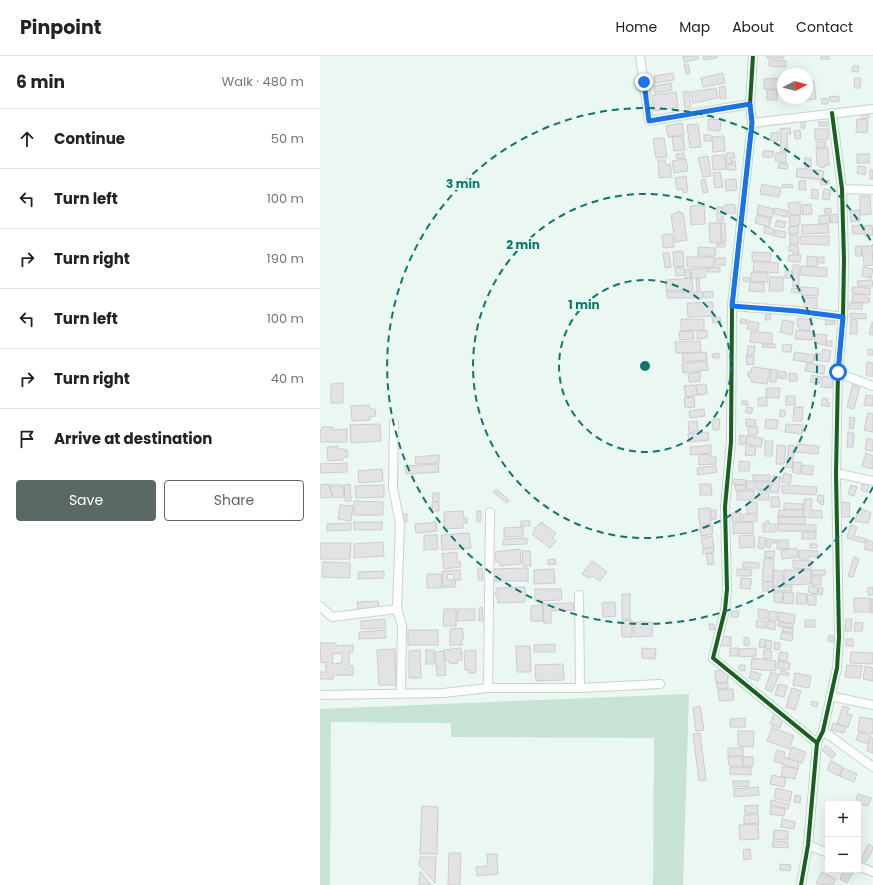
<!DOCTYPE html>
<html lang="en">
<head>
<meta charset="utf-8">
<style>
  body { margin:0; font-family:Poppins,sans-serif; background:#f2f2f2; color:#222 }
  .controls { position:absolute; right:12px; bottom:12px; display:grid; overflow:hidden; border-radius:4px; box-shadow:0 4px 16px #0002 }
  .controls button { width:36px; height:36px; display:grid; place-items:center; padding:0; border:0; border-bottom:1px solid #e0e0e0; background:#fff; color:#222; font:20px sans-serif }
  .compass { position:absolute; left:457px; top:12px; width:36px; height:36px; border-radius:50%; background:#fff; box-shadow:0 4px 16px #0002; rotate:83deg }
  .stop { position:absolute; width:12px; height:12px; margin:-9px; border:3px solid #1a73e8; border-radius:50%; background:#fff }
  .stop.end { background:#1a73e8; border-color:#fff; box-shadow:0 1px 4px #0008 }
  .list { margin:0; padding:0; list-style:none }
  h2 { display:flex; justify-content:space-between; align-items:center; height:52px; margin:0; padding:0 16px; font-size:17px }
  h2 small { font-size:13px; font-weight:400; color:#767676 }
  .list li { display:grid; grid-template-columns:26px 1fr auto; gap:12px; align-items:center; box-sizing:border-box; height:60px; padding:0 16px; border-top:1px solid #e0e0e0 }
  .list b { display:block; font-size:15px; white-space:nowrap }
  .list em { font-size:13px; font-style:normal; color:#767676 }
  .actions { display:flex; gap:8px; padding:12px 16px }
  .actions a { flex:1; padding:9px 0; border:1px solid #5b6963; border-radius:4px; text-align:center; font-size:14px; color:#5b6963 }
  .actions .main { background:#5b6963; color:#fff }
  .icon { flex:none; width:22px; height:22px; fill:none; stroke:currentColor; stroke-width:2; stroke-linecap:round; stroke-linejoin:round }
  .map { position:relative; flex:none; width:553px; height:829px; overflow:hidden }
  header { display:flex; align-items:center; gap:24px; box-sizing:border-box; height:56px; padding:0 20px; background:#fff; border-bottom:1px solid #e0e0e0 }
  header strong { font-size:19px }
  nav { display:flex; gap:22px; margin-inline-start:auto; font-size:14px }
  main { display:flex }
  aside { flex:1; background:#fff }
  .map>svg:first-child { display:block }
</style>
</head>
<body>
<header>
<strong>Pinpoint</strong>
<nav><a>Home</a><a>Map</a><a>About</a><a>Contact</a></nav>
</header>
<main>
<aside>
<h2>6 min<small>Walk · 480 m</small></h2>
<ul class="list">
<li><svg class="icon" aria-label="ahead" viewBox="0 0 24 24"><path d="M12 20V5M6 11l6-6 6 6"/></svg><div><b>Continue</b></div><em>50 m</em></li>
<li><svg class="icon" aria-label="left" viewBox="0 0 24 24"><path d="M17 20v-9H6M10 6l-5 5 5 5"/></svg><div><b>Turn left</b></div><em>100 m</em></li>
<li><svg class="icon" aria-label="right" viewBox="0 0 24 24"><path d="M7 20v-9h11M14 6l5 5-5 5"/></svg><div><b>Turn right</b></div><em>190 m</em></li>
<li><svg class="icon" aria-label="left" viewBox="0 0 24 24"><path d="M17 20v-9H6M10 6l-5 5 5 5"/></svg><div><b>Turn left</b></div><em>100 m</em></li>
<li><svg class="icon" aria-label="right" viewBox="0 0 24 24"><path d="M7 20v-9h11M14 6l5 5-5 5"/></svg><div><b>Turn right</b></div><em>40 m</em></li>
<li><svg class="icon" aria-label="arrive" viewBox="0 0 24 24"><path d="M6 21V4h12l-3 4 3 4H6"/></svg><div><b>Arrive at destination</b></div></li>
</ul>
<div class="actions"><a class="main">Save</a><a>Share</a></div>
</aside>
<div class="map">
<svg width="553" height="829" viewBox="0 0 553 829">
  <rect width="100%" height="100%" fill="#ebf7f1"/>
  <polygon fill="#c6e3d6" points="369,638 363,829 333,829 334,682 131,681 131,667 11,666 10,829 0,829 0,653"/>
  <g fill="#e3e3e6" stroke="#cccccf" fill-rule="evenodd">
    <polygon points="363,0 378,0 378,3 364,6"/>
    <polygon points="383,0 397,0 397,2 384,4"/>
    <polygon points="447,0 464,0 463,3 447,2"/>
    <rect x="501" y="0" width="8" height="3"/>
    <polygon points="449,4 466,5 466,11 449,10"/>
    <polygon points="364,8 368,8 370,17 366,18"/>
    <polygon points="533,10 539,10 538,16 532,15"/>
    <polygon points="353,17 354,24 335,27 334,20"/>
    <polygon points="403,17 405,27 383,31 381,22"/>
    <polygon points="463,22 463,33 444,33 444,23"/>
    <polygon points="535,22 541,22 540,32 534,32"/>
    <polygon points="494,25 496,43 484,44 484,42 487,42 487,26"/>
    <polygon points="351,27 352,34 335,37 334,30"/>
    <polygon points="405,30 406,42 400,43 399,31"/>
    <polygon points="396,32 398,42 373,47 371,36"/>
    <rect x="447" y="34" width="10" height="10"/>
    <polygon points="369,35 371,51 365,52 363,36"/>
    <polygon points="356,36 358,51 334,55 332,39"/>
    <polygon points="519,40 519,45 510,46 509,41"/>
    <polygon points="507,42 508,48 502,48 501,43"/>
    <polygon points="548,58 549,62 542,63 541,59"/>
    <polygon points="388,63 401,64 400,75 388,74"/>
    <polygon points="537,63 548,64 547,77 536,76"/>
    <rect x="481" y="66" width="4" height="6"/>
    <rect x="499" y="66" width="8" height="4"/>
    <polygon points="362,67 364,79 348,81 346,70"/>
    <polygon points="378,68 381,91 370,92 367,69"/>
    <polygon points="470,72 471,78 467,78 468,96 461,96 460,73"/>
    <rect x="495" y="73" width="13" height="11"/>
    <polygon points="480,74 481,82 475,83 474,75"/>
    <polygon points="458,76 458,85 451,85 451,77"/>
    <rect x="384" y="79" width="7" height="6"/>
    <polygon points="363,80 365,94 354,95 352,81"/>
    <polygon points="404,80 405,95 393,96 392,81"/>
    <polygon points="344,82 347,101 336,102 333,83"/>
    <polygon points="497,86 505,86 506,91 497,92"/>
    <polygon points="496,92 508,92 509,109 505,109 505,111 501,112 500,109 497,109"/>
    <polygon points="443,95 454,95 453,101 443,101"/>
    <polygon points="364,97 365,102 357,103 356,98"/>
    <polygon points="406,97 414,97 415,102 411,102 412,108 406,108"/>
    <polygon points="456,97 466,97 466,107 455,105"/>
    <rect x="537" y="98" width="12" height="9"/>
    <polygon points="404,99 406,113 393,114 392,100"/>
    <polygon points="388,100 391,120 383,121 378,102"/>
    <polygon points="484,102 491,102 491,111 485,111"/>
    <polygon points="366,103 368,115 354,117 352,105"/>
    <polygon points="338,104 345,104 346,109 350,108 352,121 339,122"/>
    <polygon points="412,105 415,105 416,114 407,114 406,109 412,108"/>
    <polygon points="459,107 468,108 467,113 458,112"/>
    <polygon points="538,110 546,111 545,119 537,117"/>
    <polygon points="477,112 504,115 503,124 476,121"/>
    <rect x="550" y="114" width="3" height="9"/>
    <polygon points="400,116 403,131 395,132 393,117"/>
    <polygon points="366,120 368,136 363,137 363,133 357,134 355,122"/>
    <polygon points="385,123 388,136 383,137 381,124"/>
    <polygon points="416,123 417,134 406,135 405,124"/>
    <polygon points="485,124 486,134 479,134 479,125"/>
    <polygon points="509,124 509,128 501,129 500,125"/>
    <polygon points="442,128 461,132 459,141 440,138"/>
    <polygon points="463,128 473,129 473,132 462,131"/>
    <polygon points="492,133 498,134 498,143 491,142"/>
    <polygon points="504,133 511,134 509,144 502,143"/>
    <polygon points="540,140 550,140 551,158 540,159"/>
    <polygon points="480,146 481,158 470,159 468,147"/>
    <polygon points="410,148 415,149 416,157 405,158 405,149"/>
    <polygon points="491,148 492,158 483,159 482,149"/>
    <polygon points="384,149 385,168 371,169 370,150"/>
    <polygon points="438,149 454,153 452,162 437,158"/>
    <rect x="397" y="151" width="6" height="14"/>
    <polygon points="455,152 468,155 467,161 454,158"/>
    <polygon points="511,152 511,157 505,158 504,153"/>
    <polygon points="539,154 540,165 531,166 530,155"/>
    <polygon points="360,155 360,157 363,157 367,184 355,186 351,159"/>
    <polygon points="517,158 518,166 511,167 510,159"/>
    <polygon points="437,159 451,163 449,171 435,167"/>
    <polygon points="480,159 480,169 470,170 469,160"/>
    <polygon points="509,159 510,167 499,168 499,160"/>
    <polygon points="457,164 466,166 464,172 455,170"/>
    <polygon points="389,167 401,167 401,187 390,187"/>
    <polygon points="401,167 405,167 406,186 402,186"/>
    <polygon points="508,168 509,177 482,178 482,169"/>
    <polygon points="542,169 543,178 533,178 532,170"/>
    <polygon points="552,169 553,179 545,180 544,170"/>
    <polygon points="445,170 454,173 452,179 444,177"/>
    <polygon points="478,170 479,177 469,178 469,171"/>
    <polygon points="455,174 466,176 465,182 454,180"/>
    <polygon points="352,178 354,191 343,192 342,179"/>
    <rect x="470" y="179" width="8" height="9"/>
    <polygon points="480,180 509,180 509,189 480,188"/>
    <polygon points="401,187 405,187 405,191 397,191 397,188"/>
    <polygon points="469,189 478,189 479,198 473,198 473,195 469,195"/>
    <polygon points="541,190 542,200 536,200 535,191"/>
    <polygon points="542,190 552,190 553,209 544,210"/>
    <polygon points="378,191 396,192 395,200 378,200"/>
    <polygon points="363,195 364,210 354,211 353,196"/>
    <polygon points="432,196 451,197 450,206 432,205"/>
    <polygon points="343,197 349,197 351,211 345,212"/>
    <polygon points="469,199 481,199 480,206 468,205"/>
    <polygon points="487,200 497,201 497,210 487,210"/>
    <rect x="367" y="201" width="27" height="10"/>
    <rect x="498" y="201" width="6" height="6"/>
    <rect x="395" y="202" width="10" height="7"/>
    <polygon points="434,205 458,207 458,217 433,215"/>
    <rect x="473" y="209" width="6" height="21"/>
    <polygon points="481,210 507,212 507,221 480,219"/>
    <polygon points="364,211 365,219 356,220 355,212"/>
    <polygon points="400,211 400,216 388,216 388,212"/>
    <polygon points="543,211 553,213 551,222 542,220"/>
    <polygon points="387,212 385,222 372,222 371,213"/>
    <polygon points="370,213 371,222 365,222 365,214"/>
    <rect x="465" y="215" width="7" height="7"/>
    <polygon points="431,216 448,217 448,226 431,225"/>
    <polygon points="423,221 430,222 429,226 423,225"/>
    <polygon points="450,221 463,221 463,235 449,235"/>
    <polygon points="372,222 373,234 346,235 346,224"/>
    <polygon points="376,223 379,223 380,234 377,235"/>
    <polygon points="552,224 553,230 538,230 537,225"/>
    <polygon points="430,226 444,227 444,236 429,235"/>
    <polygon points="481,231 498,232 498,240 481,239"/>
    <polygon points="532,231 550,232 550,239 532,237"/>
    <polygon points="472,232 480,233 479,237 471,236"/>
    <polygon points="393,235 393,241 384,242 383,236"/>
    <rect x="347" y="236" width="35" height="6"/>
    <polygon points="533,238 546,239 546,242 550,242 549,247 532,246"/>
    <polygon points="485,241 497,242 497,253 484,252"/>
    <polygon points="393,246 393,260 368,261 367,247"/>
    <rect x="529" y="247" width="13" height="6"/>
    <polygon points="530,257 546,258 546,263 530,262"/>
    <polygon points="446,258 451,258 450,264 445,264"/>
    <polygon points="400,261 401,266 393,267 392,262"/>
    <polygon points="478,262 491,264 489,275 479,273 479,271 477,270"/>
    <polygon points="361,263 384,263 384,274 361,275"/>
    <polygon points="421,263 427,264 426,268 420,267"/>
    <polygon points="531,263 537,264 537,278 530,278"/>
    <polygon points="463,264 474,266 472,279 460,276"/>
    <polygon points="506,264 515,266 515,268 505,269"/>
    <polygon points="429,265 439,267 438,274 427,273"/>
    <polygon points="552,266 553,267 553,279 549,278"/>
    <polygon points="387,274 387,282 377,283 377,275"/>
    <polygon points="476,274 493,276 492,284 475,283"/>
    <polygon points="373,275 374,283 360,284 359,276"/>
    <polygon points="431,275 452,277 452,288 430,286"/>
    <polygon points="495,278 507,279 505,289 494,287"/>
    <polygon points="380,285 381,296 356,297 355,286"/>
    <rect x="506" y="285" width="6" height="5"/>
    <polygon points="443,288 455,288 455,292 442,291"/>
    <polygon points="463,288 472,289 471,296 462,296"/>
    <polygon points="428,290 435,290 434,299 427,299"/>
    <polygon points="503,293 511,295 509,306 494,304 496,297 502,298"/>
    <polygon points="548,293 553,294 553,299 548,299"/>
    <polygon points="386,296 387,304 363,306 362,298"/>
    <polygon points="475,296 494,299 493,307 473,304"/>
    <polygon points="399,297 399,302 393,302 392,298"/>
    <polygon points="426,300 434,300 434,308 427,309"/>
    <polygon points="387,305 388,314 363,317 362,308"/>
    <polygon points="547,306 553,307 553,320 546,320"/>
    <polygon points="487,307 505,310 504,318 485,315"/>
    <polygon points="432,311 450,313 447,328 431,326 431,321 428,321 428,316 431,316"/>
    <polygon points="451,313 457,314 456,326 450,326"/>
    <polygon points="459,315 466,316 466,323 458,322"/>
    <polygon points="380,316 380,325 369,326 368,318"/>
    <polygon points="469,317 477,318 477,325 469,325"/>
    <polygon points="492,319 501,321 499,328 490,326"/>
    <polygon points="503,320 513,322 512,332 501,331"/>
    <polygon points="23,327 23,347 11,347 11,328"/>
    <polygon points="386,328 387,338 378,339 376,329"/>
    <polygon points="533,328 540,330 534,353 527,351"/>
    <polygon points="375,329 378,339 366,341 364,330"/>
    <polygon points="446,332 460,332 459,342 446,341"/>
    <polygon points="546,339 553,340 553,350 544,349"/>
    <rect x="466" y="340" width="9" height="9"/>
    <polygon points="374,341 375,351 365,352 364,342"/>
    <polygon points="447,341 447,350 438,350 438,342"/>
    <polygon points="503,342 508,343 507,346 510,347 509,351 501,349"/>
    <polygon points="422,345 427,345 428,349 422,349"/>
    <polygon points="49,349 50,353 55,353 56,360 49,361 50,364 32,365 31,350"/>
    <polygon points="427,351 433,352 431,358 425,356"/>
    <polygon points="474,351 483,351 482,365 473,365"/>
    <polygon points="384,353 385,360 370,362 369,355"/>
    <polygon points="460,354 465,354 465,360 460,361"/>
    <polygon points="548,357 553,358 553,376 544,374"/>
    <polygon points="530,361 535,362 533,373 529,372"/>
    <polygon points="393,363 400,363 399,374 393,374"/>
    <polygon points="426,363 436,364 435,371 426,370"/>
    <polygon points="446,363 458,364 457,373 445,372"/>
    <polygon points="377,365 378,375 369,377 368,366"/>
    <polygon points="60,368 61,385 31,387 30,369"/>
    <polygon points="466,368 483,369 482,378 465,376"/>
    <polygon points="428,370 438,371 437,379 428,379"/>
    <polygon points="2,371 13,371 13,374 27,373 27,386 0,386 0,374 2,374"/>
    <polygon points="388,376 389,384 369,386 368,378"/>
    <polygon points="528,376 534,377 533,391 527,391"/>
    <polygon points="420,379 427,380 425,389 419,388"/>
    <polygon points="427,380 443,382 441,391 426,388"/>
    <polygon points="547,382 553,384 553,395 545,394"/>
    <polygon points="445,385 453,385 452,400 445,400"/>
    <polygon points="477,388 499,390 498,398 476,396"/>
    <polygon points="391,389 391,397 371,399 370,391"/>
    <polygon points="457,389 466,390 464,408 456,408"/>
    <polygon points="469,389 475,390 472,412 466,411"/>
    <polygon points="18,390 18,392 27,394 28,401 23,402 23,404 8,405 7,391"/>
    <polygon points="426,390 436,391 435,400 425,399"/>
    <polygon points="546,397 553,400 553,413 542,410"/>
    <polygon points="391,398 391,401 396,401 396,408 379,409 379,399"/>
    <polygon points="119,399 119,407 96,408 95,401"/>
    <polygon points="419,405 430,406 429,415 419,415"/>
    <polygon points="474,406 482,407 480,418 472,416"/>
    <polygon points="27,407 27,416 1,417 0,408"/>
    <polygon points="118,408 119,416 86,418 85,410"/>
    <polygon points="482,409 493,410 493,419 482,418"/>
    <polygon points="396,410 397,416 378,419 377,412"/>
    <polygon points="62,413 63,425 39,427 38,415"/>
    <polygon points="464,417 472,419 470,428 462,426"/>
    <rect x="433" y="419" width="17" height="6"/>
    <polygon points="453,420 461,421 458,437 450,436"/>
    <polygon points="413,423 426,424 426,429 413,428"/>
    <polygon points="426,425 435,425 435,434 426,433"/>
    <rect x="437" y="426" width="13" height="7"/>
    <polygon points="543,427 549,429 547,436 541,434"/>
    <polygon points="9,428 12,441 0,442 0,429"/>
    <polygon points="30,428 31,445 25,445 24,429"/>
    <polygon points="380,428 391,428 392,439 380,439"/>
    <polygon points="10,429 23,429 24,441 13,442"/>
    <polygon points="64,429 64,441 36,442 35,430"/>
    <polygon points="415,429 426,430 426,434 415,434"/>
    <polygon points="462,429 497,431 496,439 462,437"/>
    <polygon points="531,429 537,431 534,440 528,438"/>
    <polygon points="176,433 189,444 187,447 173,436"/>
    <polygon points="438,434 448,434 449,444 438,444"/>
    <rect x="417" y="435" width="17" height="9"/>
    <polygon points="112,437 119,437 119,445 113,446"/>
    <polygon points="498,439 504,440 503,449 500,448 500,446 497,445"/>
    <polygon points="451,441 459,441 460,451 451,451"/>
    <polygon points="484,443 492,443 491,454 502,455 502,462 484,461"/>
    <polygon points="34,445 63,446 63,459 34,459"/>
    <polygon points="119,446 119,455 112,455 112,447"/>
    <rect x="427" y="446" width="10" height="11"/>
    <polygon points="521,446 530,447 529,461 520,461"/>
    <polygon points="464,447 483,448 483,454 464,453"/>
    <polygon points="20,449 33,450 31,465 18,463"/>
    <polygon points="390,452 391,468 380,469 378,453"/>
    <polygon points="541,453 551,457 548,467 535,465 538,454 541,455"/>
    <polygon points="391,454 396,454 396,463 391,464"/>
    <polygon points="459,454 483,454 482,461 458,460"/>
    <polygon points="143,455 144,462 147,462 147,467 143,467 143,472 124,473 124,456"/>
    <polygon points="157,455 161,455 161,465 157,466"/>
    <polygon points="412,457 421,457 421,465 412,466"/>
    <polygon points="82,458 87,458 87,466 83,466"/>
    <polygon points="423,458 437,458 437,465 423,466"/>
    <rect x="458" y="461" width="27" height="7"/>
    <rect x="201" y="465" width="9" height="5"/>
    <polygon points="446,465 449,465 449,468 456,468 456,476 443,476 443,468 446,468"/>
    <rect x="34" y="466" width="28" height="8"/>
    <polygon points="116,466 117,475 96,477 95,468"/>
    <polygon points="221,466 236,477 232,482 236,485 230,492 212,478 215,474 214,473"/>
    <polygon points="433,466 433,477 413,478 413,467"/>
    <polygon points="31,467 31,474 7,475 7,468"/>
    <polygon points="458,468 496,469 496,475 458,475"/>
    <polygon points="392,469 393,478 381,480 380,471"/>
    <polygon points="530,469 537,471 534,480 546,483 545,487 527,482"/>
    <polygon points="203,471 203,480 184,481 184,472"/>
    <rect x="482" y="476" width="14" height="7"/>
    <polygon points="149,477 151,492 122,494 121,479"/>
    <polygon points="104,479 117,479 118,493 104,494"/>
    <polygon points="434,479 435,491 420,492 419,480"/>
    <polygon points="392,480 394,491 383,492 381,482"/>
    <polygon points="439,481 446,482 444,493 438,492"/>
    <polygon points="207,482 207,488 183,489 183,483"/>
    <polygon points="447,483 456,484 456,487 451,487 450,492 446,491"/>
    <rect x="457" y="484" width="11" height="9"/>
    <polygon points="547,484 553,486 553,495 544,493"/>
    <polygon points="63,486 64,500 34,502 34,488"/>
    <polygon points="0,487 31,487 30,503 0,503"/>
    <rect x="490" y="488" width="7" height="4"/>
    <polygon points="393,491 394,496 383,498 383,493"/>
    <polygon points="477,492 478,501 462,503 461,494"/>
    <polygon points="200,493 201,508 180,510 179,506 176,506 175,496"/>
    <polygon points="479,494 498,495 497,501 489,500 489,503 479,503"/>
    <polygon points="202,495 210,495 211,510 203,510"/>
    <polygon points="445,495 455,495 454,502 445,501"/>
    <polygon points="137,496 138,506 140,505 141,511 124,513 122,498"/>
    <polygon points="393,497 394,508 388,509 386,498"/>
    <polygon points="534,501 539,503 533,521 528,520"/>
    <polygon points="444,502 454,503 452,526 442,525"/>
    <polygon points="235,503 236,508 228,509 228,504"/>
    <polygon points="473,504 492,505 491,513 473,512"/>
    <polygon points="272,505 287,516 280,525 272,520 270,522 267,521 262,518"/>
    <polygon points="3,506 30,507 30,522 2,521"/>
    <polygon points="423,506 439,507 439,512 423,512"/>
    <polygon points="158,512 162,512 163,524 158,524"/>
    <polygon points="208,512 208,525 172,525 171,513"/>
    <polygon points="234,513 235,527 214,528 214,514"/>
    <polygon points="417,513 432,514 431,520 417,520"/>
    <path d="M140,514L141,524H135L136,531H123L122,515ZM133,518L134,524H128L127,519Z"/>
    <polygon points="454,514 463,515 463,530 453,530"/>
    <polygon points="464,514 491,514 491,528 464,529"/>
    <rect x="492" y="514" width="13" height="5"/>
    <polygon points="64,515 64,522 38,523 38,516"/>
    <polygon points="107,518 121,518 122,532 107,532"/>
    <rect x="492" y="520" width="9" height="9"/>
    <polygon points="421,522 432,523 430,533 420,532"/>
    <polygon points="443,526 452,526 452,531 448,531 448,535 443,535"/>
    <polygon points="472,530 472,535 453,535 452,531"/>
    <polygon points="489,530 498,531 497,538 488,536"/>
    <polygon points="205,531 205,546 178,547 177,539 175,539 177,532"/>
    <polygon points="499,531 503,532 502,539 498,538"/>
    <polygon points="553,531 553,539 548,539 548,532"/>
    <polygon points="215,533 241,533 242,544 215,545"/>
    <polygon points="454,536 463,536 462,547 454,546"/>
    <polygon points="464,536 474,537 473,548 463,547"/>
    <polygon points="477,537 487,538 486,548 476,548"/>
    <rect x="302" y="538" width="8" height="25"/>
    <polygon points="496,538 496,549 488,549 487,539"/>
    <rect x="534" y="542" width="16" height="14"/>
    <rect x="551" y="543" width="2" height="14"/>
    <polygon points="58,545 59,551 38,553 37,546"/>
    <polygon points="295,546 296,560 283,561 282,547"/>
    <polygon points="253,547 254,554 231,555 231,567 224,567 223,548"/>
    <polygon points="222,549 223,565 211,565 211,550"/>
    <polygon points="162,551 163,565 159,565 159,552"/>
    <polygon points="124,553 136,553 136,570 123,570"/>
    <polygon points="137,553 155,553 155,564 137,565"/>
    <polygon points="438,553 447,554 447,563 438,562"/>
    <polygon points="412,555 419,555 418,561 411,561"/>
    <polygon points="449,555 458,556 457,565 448,564"/>
    <polygon points="460,556 475,559 474,568 458,565"/>
    <polygon points="65,563 66,572 41,573 41,565"/>
    <polygon points="526,563 532,563 531,575 525,575"/>
    <polygon points="312,564 312,581 302,581 301,565"/>
    <polygon points="437,564 445,565 445,572 436,571"/>
    <rect x="485" y="564" width="10" height="7"/>
    <polygon points="447,565 456,567 455,574 446,572"/>
    <polygon points="313,566 332,566 332,580 314,581"/>
    <polygon points="459,566 473,568 473,572 458,570"/>
    <polygon points="535,566 543,567 542,575 534,575"/>
    <polygon points="389,568 394,568 395,573 390,574"/>
    <polygon points="463,571 473,573 473,577 462,575"/>
    <polygon points="142,572 144,583 142,583 142,589 130,589 130,573"/>
    <polygon points="65,574 66,582 39,583 39,576"/>
    <rect x="88" y="574" width="30" height="15"/>
    <polygon points="462,576 473,579 472,585 460,583"/>
    <polygon points="509,579 514,580 513,586 508,585"/>
    <polygon points="401,580 411,581 411,590 401,590"/>
    <polygon points="424,581 429,582 429,590 424,589"/>
    <polygon points="440,583 446,584 444,592 439,591"/>
    <rect x="526" y="583" width="7" height="7"/>
    <polygon points="446,584 452,585 451,593 445,592"/>
    <polygon points="455,586 460,587 459,594 454,593"/>
    <path d="M0,587H16V590L33,589V596H29V610H33V619H13V623H0V616H6V606L1,607ZM22,597V607L13,608L12,598Z"/>
    <polygon points="235,588 235,596 214,596 214,589"/>
    <polygon points="196,590 210,590 211,616 197,616"/>
    <polygon points="141,592 142,604 137,604 138,607 130,608 130,605 125,605 124,594"/>
    <polygon points="322,592 336,593 335,603 322,602"/>
    <rect x="410" y="592" width="8" height="8"/>
    <polygon points="436,592 436,600 420,601 419,593"/>
    <polygon points="75,593 76,629 59,629 57,594"/>
    <polygon points="100,594 101,622 89,622 89,595"/>
    <rect x="106" y="594" width="8" height="14"/>
    <polygon points="156,594 156,614 155,617 149,617 149,614 145,614 144,595"/>
    <polygon points="444,594 452,595 451,603 443,602"/>
    <polygon points="124,595 126,619 117,620 115,596"/>
    <polygon points="460,596 468,597 467,605 458,604"/>
    <polygon points="531,596 553,597 553,608 530,607"/>
    <polygon points="432,602 456,605 455,615 431,613"/>
    <polygon points="458,605 470,607 469,614 457,612"/>
    <polygon points="243,608 244,624 216,625 215,609"/>
    <polygon points="419,609 425,609 425,615 419,614"/>
    <polygon points="527,609 542,610 540,622 525,621"/>
    <polygon points="545,610 553,612 553,625 543,623"/>
    <polygon points="407,614 408,626 396,627 395,615"/>
    <polygon points="461,614 469,617 468,620 460,618"/>
    <polygon points="431,615 441,618 438,625 429,622"/>
    <polygon points="451,616 459,619 452,636 445,633"/>
    <polygon points="475,617 491,620 489,632 473,629"/>
    <polygon points="397,627 408,627 408,632 397,633"/>
    <polygon points="458,628 467,630 464,641 455,639"/>
    <polygon points="472,632 481,635 475,654 466,651"/>
    <polygon points="413,633 414,644 399,645 398,634"/>
    <polygon points="492,645 498,647 497,651 491,649"/>
    <polygon points="380,650 384,674 376,675 373,652"/>
    <polygon points="523,650 529,652 527,658 532,659 528,671 517,667"/>
    <polygon points="454,658 463,664 460,672 450,668"/>
    <polygon points="540,661 553,663 553,678 538,675"/>
    <polygon points="425,662 425,671 410,671 410,663"/>
    <polygon points="513,667 526,671 524,677 511,674"/>
    <polygon points="452,671 474,680 469,693 447,685"/>
    <polygon points="418,675 434,675 433,691 418,690"/>
    <polygon points="539,676 551,680 548,688 536,684"/>
    <polygon points="380,677 386,724 379,725 373,678"/>
    <polygon points="550,681 553,682 553,697 547,695"/>
    <polygon points="506,689 516,698 512,703 502,694"/>
    <polygon points="472,691 486,696 482,707 468,702"/>
    <rect x="408" y="692" width="15" height="8"/>
    <polygon points="457,694 465,696 464,701 479,706 478,713 454,705"/>
    <polygon points="422,700 423,710 409,710 408,701"/>
    <rect x="423" y="701" width="10" height="9"/>
    <polygon points="511,705 523,711 519,720 507,714"/>
    <polygon points="463,710 478,713 475,723 461,720"/>
    <polygon points="410,711 431,711 431,719 410,718"/>
    <polygon points="523,712 537,718 534,726 520,720"/>
    <polygon points="452,719 466,722 464,731 450,728"/>
    <polygon points="413,725 429,725 429,730 413,731"/>
    <polygon points="438,731 439,739 414,741 414,733"/>
    <polygon points="456,732 472,736 470,746 454,742"/>
    <polygon points="538,738 551,742 548,750 535,747"/>
    <polygon points="475,739 481,740 480,747 474,746"/>
    <polygon points="451,744 469,748 468,753 450,749"/>
    <polygon points="438,749 438,757 425,757 424,750"/>
    <polygon points="102,750 118,751 117,798 100,798"/>
    <polygon points="451,750 465,753 464,760 450,758"/>
    <polygon points="438,758 439,767 424,768 424,759"/>
    <polygon points="462,763 475,766 474,773 461,771"/>
    <polygon points="438,768 439,783 420,784 419,769"/>
    <polygon points="454,774 468,775 468,784 453,783"/>
    <polygon points="453,785 468,786 468,792 452,791"/>
    <polygon points="548,788 553,791 553,793 546,806 541,804"/>
    <polygon points="430,793 431,803 424,804 423,794"/>
    <polygon points="129,797 141,797 140,829 128,829"/>
    <polygon points="167,798 177,798 178,818 157,820 156,811 168,810"/>
    <polygon points="100,801 116,801 115,827 99,809"/>
    <polygon points="460,808 471,809 470,815 460,814"/>
    <polygon points="524,814 534,814 527,827 520,823"/>
    <polygon points="100,815 111,829 99,829"/>
    <polygon points="502,816 516,823 513,829 496,828"/>
  </g>
  <g fill="none" stroke-linecap="round" stroke-linejoin="round">
    <g stroke="#c8d4ce" stroke-width="10">
      <g id="minor">
        <polyline points="320,0 329,65 430,48"/>
        <polyline points="433,0 430,48 432,67 412,250 411,386 405,451 407,533 405,554 393,602 497,687"/>
        <polyline points="432,67 553,53"/>
        <polyline points="522,133 553,134"/>
        <polyline points="412,250 477,255 523,261"/>
        <polyline points="518,317 553,330"/>
        <polyline points="74,367 73,432 80,468 77,553 82,570 81,636"/>
        <polyline points="516,417 553,425"/>
        <polyline points="259,539 260,632"/>
        <polyline points="0,550 12,561 77,553"/>
        <polyline points="168,632 170,456"/>
        <polyline points="0,639 123,637 168,632 260,632 340,628"/>
        <polyline points="510,640 553,649"/>
        <polyline points="503,675 553,711"/>
        <polyline points="488,789 508,797"/>
        <polyline points="538,810 553,816"/>
        <polyline points="481,829 488,789 497,687 503,675 517,612 519,581 516,417 518,317 523,261 524,204 522,133 512,57"/>
      </g>
    </g>
    <use href="#minor" stroke="#fcfefd" stroke-width="8"/>
    <g stroke="#e5fdf2" stroke-width="6">
      <g id="cycleway">
        <polyline points="433,0 430,48 432,67 412,250 411,386 405,451 407,533 405,554 393,602 497,687"/>
        <polyline points="481,829 488,789 497,687 503,675 517,612 519,581 516,417 518,317 523,261 524,204 522,133 512,57"/>
      </g>
    </g>
    <use href="#cycleway" stroke="#1b5e20" stroke-width="4"/>
  </g>
  <g fill="none" stroke-linecap="round" stroke-linejoin="round">
    <polyline stroke="#1a73e8" stroke-width="5" points="324,26 329,65 430,48 432,67 412,250 477,255 523,261 518,316"/>
  </g>
  <g fill="none" stroke="#0f766e" stroke-width="2" stroke-dasharray="7 5">
    <circle cx="325" cy="310" r="86"/>
    <circle cx="325" cy="310" r="172"/>
    <path d="M553 431A258 258 0 1 1 553 189"/>
  </g>
  <circle cx="325" cy="310" r="6" fill="#0f766e" stroke="#e5fdf2" stroke-width="2"/>
  <g font-size="12" text-anchor="middle" font-weight="bold" fill="#0f766e" stroke="#e5fdf2" stroke-width="4" stroke-linejoin="round" paint-order="stroke">
    <text x="143" y="132">3 min</text>
    <text x="203" y="193">2 min</text>
    <text x="264" y="253">1 min</text>
  </g>
</svg>
<div class="controls">
<button>+</button>
<button>−</button>
</div>
<svg class="compass" viewBox="-18 -18 36 36"><path d="M0-13l5 13h-10z" fill="#e53935"/><path d="M0 13l5-13h-10z" fill="#767676"/></svg>
<div class="stop" style="left:518px;top:316px"></div>
<div class="stop end" style="left:324px;top:26px"></div>
</div>
</main>
</body>
</html>
